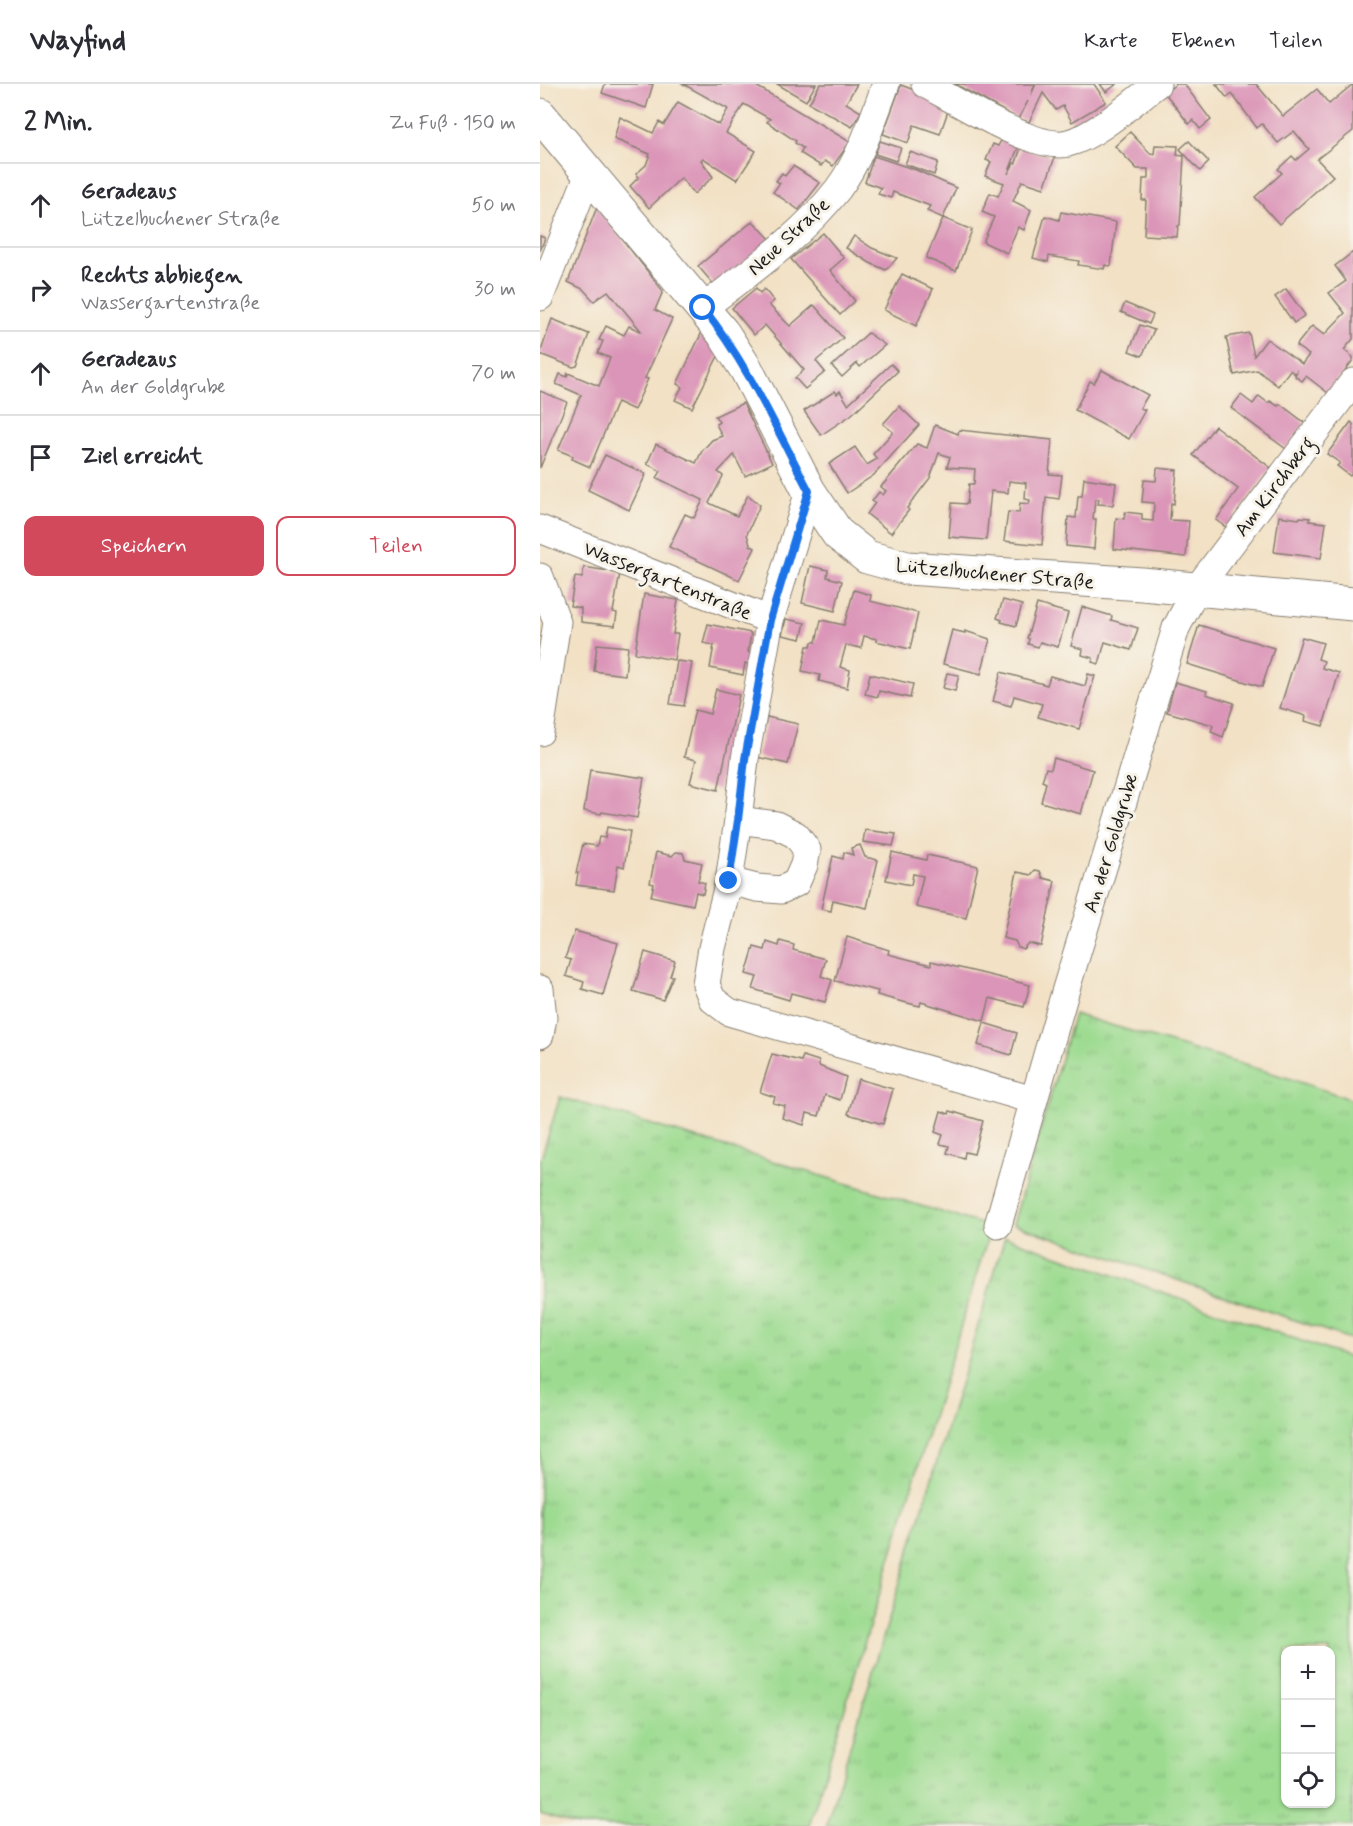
<!DOCTYPE html>
<html lang="de">
<head>
<meta charset="utf-8">
<style>
  body { margin:0; font-family:Mynerve,sans-serif; background:#f2f2f3; color:#2b2b33 }
  .controls { position:absolute; right:18px; bottom:18px; display:grid; overflow:hidden; border-radius:12px; box-shadow:0 2px 4px #0004 }
  .controls button { width:54px; height:54px; display:grid; place-items:center; padding:0; border:0; border-bottom:2px solid #e1e1e2; background:#fff; color:#2b2b33; font:30px sans-serif }
  .stop { position:absolute; width:18px; height:18px; margin:-14px; border:4px solid #1a73e8; border-radius:50%; background:#fff }
  .stop.end { background:#1a73e8; border-color:#fff; box-shadow:0 2px 6px #0008 }
  .list { margin:0; padding:0; list-style:none }
  h2 { display:flex; justify-content:space-between; align-items:center; height:78px; margin:0; padding:0 24px; font-size:26px }
  h2 small { font-size:20px; font-weight:400; color:#7c7c81 }
  .list li { display:grid; grid-template-columns:39px 1fr auto; gap:18px; align-items:center; box-sizing:border-box; height:84px; padding:0 24px; border-top:2px solid #e1e1e2 }
  .list b { display:block; font-size:22px; white-space:nowrap }
  .list p { margin:0; font-size:20px; white-space:nowrap; color:#7c7c81 }
  .list em { font-size:20px; font-style:normal; color:#7c7c81 }
  .actions { display:flex; gap:12px; padding:18px 24px }
  .actions a { flex:1; padding:14px 0; border:2px solid #d1495b; border-radius:12px; text-align:center; font-size:21px; color:#d1495b }
  .actions .main { background:#d1495b; color:#fff }
  .icon { flex:none; width:33px; height:33px; fill:none; stroke:currentColor; stroke-width:2; stroke-linecap:round; stroke-linejoin:round }
  .map { position:relative; flex:none; width:813px; height:1742px; overflow:hidden }
  header { display:flex; align-items:center; gap:36px; box-sizing:border-box; height:84px; padding:0 30px; background:#fff; border-bottom:2px solid #e1e1e2 }
  header strong { font-size:28px }
  nav { display:flex; gap:33px; margin-inline-start:auto; font-size:21px }
  main { display:flex }
  aside { flex:1; background:#fff }
  .map>svg:first-child { display:block }
</style>
</head>
<body>
<header>
<strong>Wayfind</strong>
<nav><a>Karte</a><a>Ebenen</a><a>Teilen</a></nav>
</header>
<main>
<aside>
<h2>2 Min.<small>Zu Fuß · 150 m</small></h2>
<ul class="list">
<li><svg class="icon" aria-label="ahead" viewBox="0 0 24 24"><path d="M12 20V5M6 11l6-6 6 6"/></svg><div><b>Geradeaus</b><p>Lützelbuchener Straße</p></div><em>50 m</em></li>
<li><svg class="icon" aria-label="right" viewBox="0 0 24 24"><path d="M7 20v-9h11M14 6l5 5-5 5"/></svg><div><b>Rechts abbiegen</b><p>Wassergartenstraße</p></div><em>30 m</em></li>
<li><svg class="icon" aria-label="ahead" viewBox="0 0 24 24"><path d="M12 20V5M6 11l6-6 6 6"/></svg><div><b>Geradeaus</b><p>An der Goldgrube</p></div><em>70 m</em></li>
<li><svg class="icon" aria-label="arrive" viewBox="0 0 24 24"><path d="M6 21V4h12l-3 4 3 4H6"/></svg><div><b>Ziel erreicht</b></div></li>
</ul>
<div class="actions"><a class="main">Speichern</a><a>Teilen</a></div>
</aside>
<div class="map">
<svg width="813" height="1742" viewBox="0 0 813 1742">
  <defs>
    <pattern id="grass-tufts" width="24" height="20" patternUnits="userSpaceOnUse" patternTransform="scale(1.5)"><rect width="24" height="20" fill="#9cdb90"/><path d="M3 7l-1-3M5 7V3M7 7l1-3M15 17l-1-3M17 17v-4M19 17l1-3" fill="none" stroke="#86bb7c"/></pattern>
  </defs>
  <rect width="100%" height="100%" fill="#f7f3e8"/>
  <filter id="ink" filterUnits="userSpaceOnUse"><feTurbulence type="fractalNoise" baseFrequency=".0167" numOctaves="2"/><feDisplacementMap in="SourceGraphic" scale="12" xChannelSelector="R" yChannelSelector="G"/><feConvolveMatrix kernelMatrix="1 2 1 2 8 2 1 2 1" color-interpolation-filters="sRGB"/></filter>
  <filter id="wash" filterUnits="userSpaceOnUse"><feTurbulence type="fractalNoise" baseFrequency=".008" numOctaves="4" result="noise"/><feDisplacementMap in="SourceGraphic" scale="24" xChannelSelector="R" yChannelSelector="G"/><feGaussianBlur stdDeviation="1.35" result="paint"/><feColorMatrix in="noise" values="0 0 0 0 0 0 0 0 0 0 0 0 0 0 0 0 0 1.4 0 .05"/><feComposite in="paint" operator="in"/></filter>
  <g filter="url(#wash)">
    <rect width="100%" height="100%" fill="#f2e1c5"/>
    <g fill="url(#grass-tufts)" stroke="#5c7c56" stroke-width="1.5" fill-rule="evenodd">
      <polygon points="534,930 748,994 813,1016 813,1256 473,1140"/>
      <polygon points="20,1013 451,1143 269,1742 38,1742 0,1730 0,1078"/>
      <path d="M465,1153L813,1275L812,1742H286ZM746,1566H790V1720H746Z"/>
    </g>
    <g id="blocks">
      <g fill="#db95b8">
        <polygon points="65,0 113,0 106,24 62,9"/>
        <polygon points="143,0 213,0 310,58 293,82 285,77 281,82 260,69 263,64 255,59 256,57 227,38 230,35 204,20 186,49 216,67 197,96 163,74 161,76 173,93 154,110 141,94 109,124 90,102 99,93 96,90 106,81 110,70 74,55 80,33 113,49 119,38 124,41 138,18 179,41 188,25"/>
        <polygon points="237,0 276,0 266,17"/>
        <polygon points="280,0 317,0 306,19 321,28 312,43 269,19"/>
        <polygon points="415,0 495,0 491,11 496,0 554,0 566,18 532,38 523,22 516,26 503,9 489,38 479,35 488,17 478,35"/>
        <polygon points="560,0 577,0 566,8"/>
        <polygon points="636,0 644,0 671,36 660,45 653,36 649,40 625,9"/>
        <polygon points="676,0 716,0 743,32 777,5 789,20 813,0 813,47 777,75 793,92 739,140 715,113 742,89 738,85 752,72 756,76 769,65 754,47 738,59 722,40 717,44 692,10 687,14"/>
        <polygon points="361,1 387,11 409,24 400,50 374,41 368,59 343,50"/>
        <polygon points="590,48 610,69 614,70 615,61 638,62 637,71 644,72 640,141 638,142 637,153 604,151 606,116 602,116 603,95 608,95 608,85 597,85 575,62"/>
        <polygon points="462,55 479,61 468,90 474,79 476,79 481,63 515,73 504,104 482,97 473,117 491,126 484,146 478,143 467,169 443,158 454,133 442,128 450,109 458,112 464,99 445,92 451,78 446,76 453,60 458,62"/>
        <polygon points="340,57 361,64 356,77 335,70"/>
        <polygon points="649,57 669,78 660,87 640,65"/>
        <polygon points="370,68 398,78 394,91 365,80"/>
        <polygon points="334,72 376,86 416,104 403,134 387,127 390,122 353,108 351,114 338,110 341,104 325,98"/>
        <polygon points="253,82 280,99 259,126 233,108 240,99 236,97 242,89 245,92"/>
        <polygon points="57,123 123,207 115,226 132,235 105,294 108,295 94,326 77,318 50,383 32,375 33,372 18,366 41,311 16,300 20,290 27,293 28,289 59,302 70,274 58,269 63,257 59,256 66,242 84,251 89,242 102,248 68,207 54,217 43,205 28,198"/>
        <polygon points="521,128 576,138 571,182 565,181 564,185 538,181 539,177 509,172 508,178 493,174 505,132 519,136"/>
        <polygon points="403,134 432,146 416,187 386,174"/>
        <polygon points="213,137 231,156 175,202 158,182"/>
        <polygon points="283,149 304,174 290,186 315,217 300,231 251,175"/>
        <polygon points="0,152 5,154 0,167"/>
        <polygon points="314,152 332,164 357,174 346,186 330,179 306,164"/>
        <polygon points="813,168 813,255 804,266 813,273 813,276 788,309 766,292 762,297 755,292 757,286 755,290 750,286 738,302 717,286 694,291 686,253 709,249 714,272 727,255 762,280 769,271 756,262 759,258 772,242 784,251 805,229 789,209 806,197 795,182"/>
        <polygon points="362,190 393,205 376,242 344,226"/>
        <polygon points="216,204 220,209 224,205 234,217 229,221 250,242 274,221 303,254 276,277 285,288 265,305 255,294 264,286 225,241 214,251 192,224"/>
        <polygon points="746,205 765,231 754,239 735,213"/>
        <polygon points="585,219 613,231 609,240 581,228"/>
        <polygon points="12,235 49,250 37,282 33,283 0,270"/>
        <polygon points="600,241 614,246 602,272 589,267"/>
        <polygon points="162,248 180,268 152,324 135,316 142,303 137,300"/>
        <polygon points="328,249 345,261 320,283 317,279 302,293 292,282"/>
        <polygon points="351,280 358,287 311,331 281,351 264,327 295,307 297,310 300,307 308,320"/>
        <polygon points="562,286 608,311 600,324 605,326 589,355 535,326 550,297 554,299"/>
        <polygon points="0,307 27,318 0,384"/>
        <polygon points="701,311 713,320 719,312 728,319 730,317 738,322 740,320 765,339 746,365 691,324"/>
        <polygon points="203,319 232,379 205,392 194,371 178,388 183,392 169,419 197,432 208,411 220,421 207,450 210,461 215,464 199,496 129,463 145,430 154,434 163,416 117,394 121,387 107,380 116,360 156,379 162,367 172,356 182,352 176,340 179,338 175,332"/>
        <polygon points="359,322 379,341 334,391 307,409 289,380 315,363 327,381 337,375 333,370 353,348 343,340"/>
        <polygon points="811,338 813,340 813,388 810,392 797,382 800,379 787,370"/>
        <polygon points="395,341 418,350 419,346 512,356 509,390 522,391 519,415 506,413 502,461 464,457 468,428 479,429 480,419 489,420 490,416 485,415 486,399 469,397 468,409 451,407 446,456 409,453 412,419 427,420 429,400 434,400 435,385 407,383 410,373 399,369 390,394 367,424 369,426 351,449 327,430 335,419 332,417 339,408 343,411 346,407 341,403 377,360 387,364"/>
        <polygon points="675,342 731,384 687,444 676,436 698,405 653,371"/>
        <polygon points="65,371 106,390 89,426 48,406"/>
        <polygon points="617,384 637,386 634,420 631,419 630,436 649,437 646,473 574,465 576,434 584,435 585,428 602,430 602,436 613,437 614,419 602,418 604,396 616,397"/>
        <polygon points="544,394 576,399 573,421 558,420 559,415 555,415 553,435 556,435 554,465 526,462 528,433 536,434 538,412 542,412"/>
        <polygon points="739,432 759,435 760,433 770,434 769,437 786,439 781,474 734,468"/>
        <polygon points="270,482 288,486 287,493 302,497 295,527 262,519"/>
        <polygon points="44,483 80,489 73,528 77,529 75,542 41,538 41,524 30,522 35,493 42,494"/>
        <polygon points="314,506 331,511 330,517 378,529 370,565 336,557 337,555 324,552 321,564 306,561 300,583 310,586 307,604 279,597 280,591 262,587 267,562 271,562 272,558 276,558 281,536 304,541"/>
        <polygon points="104,510 138,516 133,550 138,550 134,576 95,569"/>
        <polygon points="463,516 482,521 476,542 461,538 462,536 457,534"/>
        <polygon points="497,520 528,529 518,563 500,558 498,563 488,560 489,555 487,554"/>
        <polygon points="542,523 572,532 571,536 598,544 591,566 565,558 559,580 552,578 553,574 542,571 543,565 531,562"/>
        <polygon points="246,535 265,539 261,555 242,551"/>
        <polygon points="168,540 211,549 208,568 214,569 211,581 205,579 203,591 170,584 174,561 163,559"/>
        <polygon points="659,541 734,564 722,603 647,580"/>
        <polygon points="412,546 425,549 425,547 450,555 441,590 403,580"/>
        <polygon points="762,553 783,559 778,575 784,577 782,584 799,589 783,642 765,637 766,632 740,624"/>
        <polygon points="57,560 88,563 85,591 54,587"/>
        <polygon points="137,577 152,579 144,622 130,620"/>
        <polygon points="461,588 507,601 510,592 545,602 548,590 555,592 539,645 498,633 502,620 474,612 471,622 453,617"/>
        <polygon points="407,589 419,591 415,607 403,604"/>
        <polygon points="330,590 373,600 370,614 339,607 338,613 325,610"/>
        <polygon points="635,598 667,607 666,610 694,619 683,653 671,648 673,641 627,628"/>
        <polygon points="176,605 199,611 178,706 150,699 156,676 144,673 155,626 170,630"/>
        <polygon points="227,633 258,640 248,680 217,673"/>
        <polygon points="514,674 553,686 541,730 501,718 506,699 502,697 506,684 511,685"/>
        <polygon points="50,686 104,694 97,734 62,728 61,730 44,727"/>
        <polygon points="67,743 90,747 84,783 78,781 74,806 36,801 38,789 36,789 43,760 57,762 59,753 65,754"/>
        <polygon points="325,746 356,750 353,762 323,758"/>
        <polygon points="320,761 325,773 338,776 327,824 293,816 291,827 281,825 293,772 303,775 304,768 313,771 311,764"/>
        <polygon points="116,768 132,772 136,768 143,769 145,775 162,779 158,797 165,799 163,810 156,808 153,821 111,812 114,800 110,799"/>
        <polygon points="352,768 386,776 387,771 438,782 426,834 376,823 383,792 373,790 371,801 346,796"/>
        <polygon points="495,786 500,787 503,794 515,797 501,862 488,859 483,865 478,863 475,857 463,854 477,788 491,791"/>
        <polygon points="35,847 78,859 63,911 42,905 44,898 26,892 31,876 25,874"/>
        <polygon points="307,853 349,866 348,870 391,881 391,877 490,901 484,923 450,914 444,937 381,918 380,922 359,917 337,911 338,907 295,897"/>
        <polygon points="240,857 254,861 253,866 286,875 281,892 292,896 285,918 251,909 249,916 213,905 217,893 206,890 214,863 225,866 227,858 239,862"/>
        <polygon points="105,868 135,877 130,892 133,892 123,916 93,907"/>
        <polygon points="444,939 477,949 471,971 438,961"/>
        <polygon points="232,970 261,977 263,972 279,977 279,982 306,993 300,1016 285,1011 279,1032 267,1029 264,1041 242,1034 245,1022 233,1019 235,1013 220,1008"/>
        <polygon points="318,995 353,1005 343,1040 308,1030"/>
        <polygon points="401,1027 409,1030 410,1027 443,1037 434,1070 425,1068 424,1074 407,1069 409,1062 400,1060 403,1051 395,1048"/>
      </g>
    </g>
  </g>
  <g filter="url(#ink)">
    <use href="#blocks" fill-opacity="0" stroke="#877e70" stroke-width="1.5"/>
    <g fill="none" stroke-linecap="round" stroke-linejoin="round">
      <g stroke="#877e70" stroke-width="29">
        <g id="minor">
          <path d="M385,0C415,16 496,68 528,59C556,52 593,18 617,0"/>
          <polyline points="0,213 49,89"/>
          <path d="M163,224C210,188 261,153 298,105C321,74 333,35 346,0"/>
          <polyline points="0,445 230,536"/>
          <polyline points="0,493 17,538 0,648"/>
          <polyline points="198,736 205,675 230,536 269,407"/>
          <polyline points="189,797 198,736 236,741 256,751 267,766 264,781 256,799 241,806 217,804 189,797 172,864 166,900 172,915 189,928 493,1016"/>
          <polyline points="0,905 3,934 0,951"/>
          <polyline points="458,1141 526,905 636,544 656,506 813,298"/>
        </g>
      </g>
      <g stroke="#877e70" stroke-width="35">
        <polyline id="major" points="0,31 183,249 206,285 269,407 298,450 327,473 367,484 602,500 813,520"/>
      </g>
      <use href="#minor" stroke="#fff" stroke-width="27"/>
      <use href="#major" stroke="#fff" stroke-width="33"/>
    </g>
  </g>
  <g fill="none" stroke-linecap="round" stroke-linejoin="round" filter="url(#ink)">
    <path stroke="#1a73e8" stroke-width="8" d="M163,224C207,279 236,344 269,407L230,536L205,675L198,736L189,797"/>
  </g>
  <g text-anchor="middle" stroke-width="6" stroke-linejoin="round" paint-order="stroke">
    <g font-size="20" fill="#1c1c1c" stroke="#f7f3e8">
      <text transform="translate(248 152) rotate(-43)" y="7">Neue Straße</text>
      <text transform="translate(734 402) rotate(-53)" y="7">Am Kirchberg</text>
      <text transform="translate(455 489) rotate(5)" y="7">Lützelbuchener Straße</text>
      <text transform="translate(128 496) rotate(22)" y="7">Wassergartenstraße</text>
      <text transform="translate(570 759) rotate(-73)" y="7">An der Goldgrube</text>
    </g>
  </g>
</svg>
<div class="controls">
<button>+</button>
<button>−</button>
<button><svg class="icon" aria-label="locate" viewBox="0 0 24 24"><circle cx="12" cy="12" r="6"/><path d="M12 2v4M12 18v4M2 12h4M18 12h4"/></svg></button>
</div>
<div class="stop" style="left:163px;top:224px"></div>
<div class="stop end" style="left:189px;top:797px"></div>
</div>
</main>
</body>
</html>
